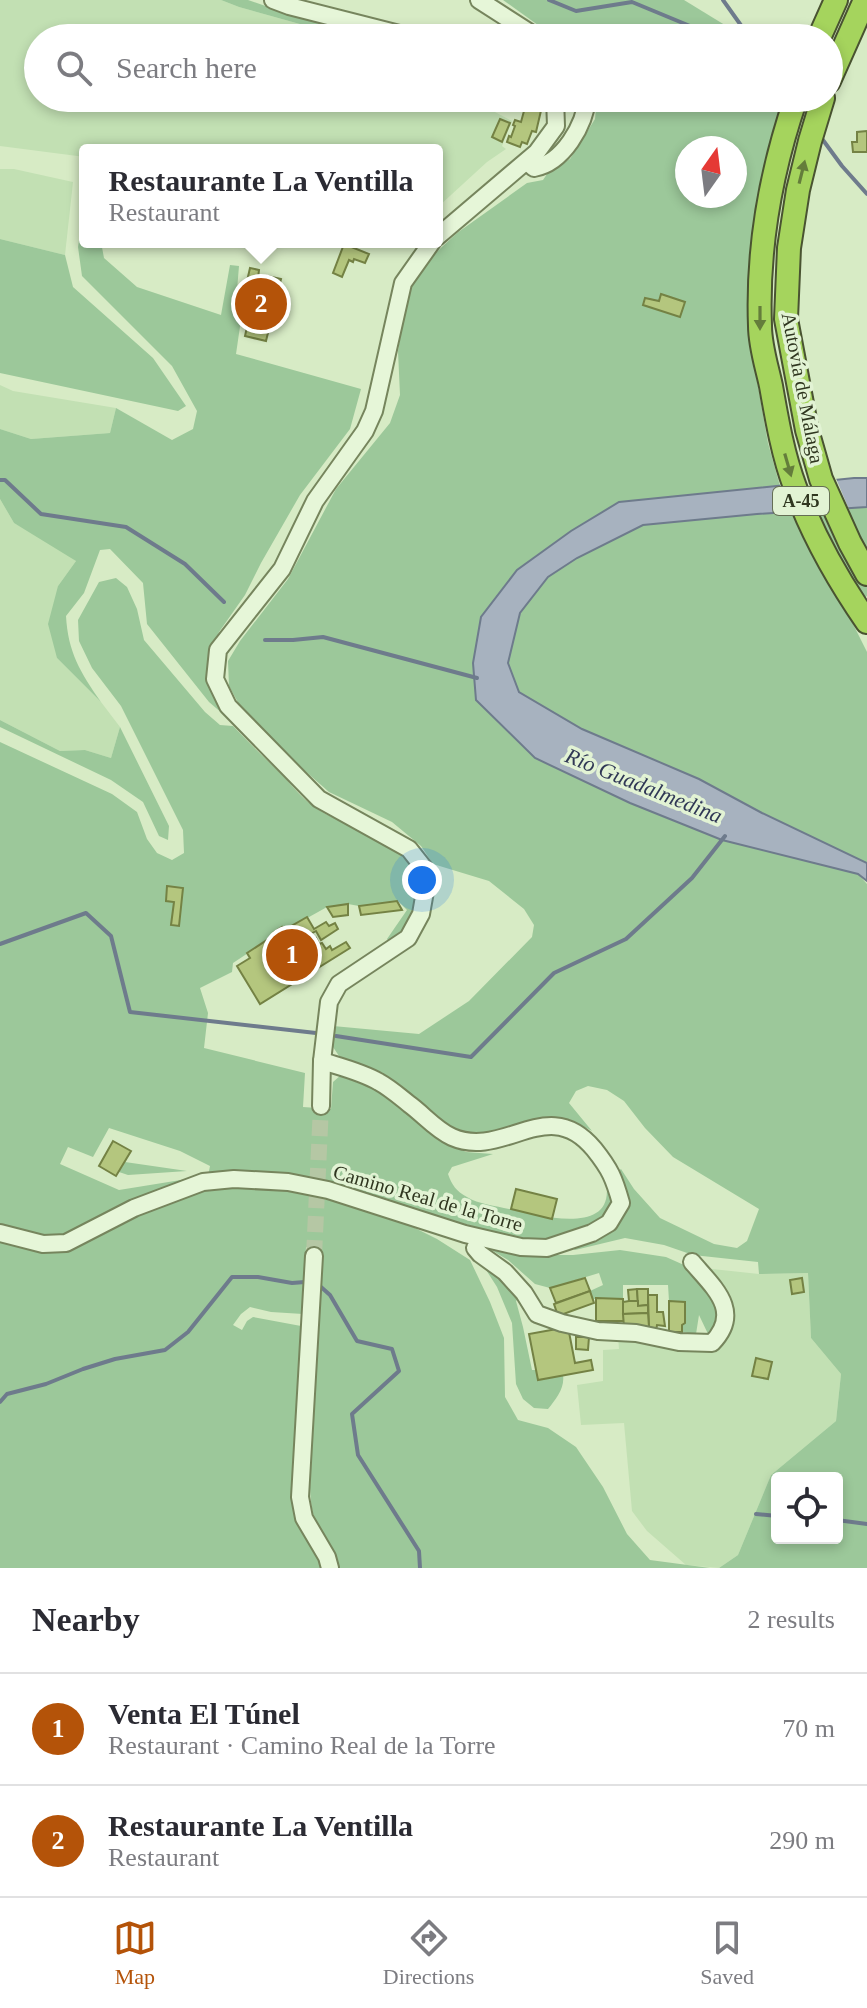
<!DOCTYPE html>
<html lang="en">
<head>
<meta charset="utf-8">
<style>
  body { margin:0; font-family:"Times New Roman",serif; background:#f7f7f7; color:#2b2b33 }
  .controls { position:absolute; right:24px; bottom:24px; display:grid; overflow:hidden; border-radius:8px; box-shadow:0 4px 12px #0003 }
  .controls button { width:72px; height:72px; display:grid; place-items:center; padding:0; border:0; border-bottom:2px solid #e1e1e2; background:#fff; color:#2b2b33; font:40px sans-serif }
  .compass { position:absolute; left:675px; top:136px; width:72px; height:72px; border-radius:50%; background:#fff; box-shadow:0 4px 12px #0003; rotate:14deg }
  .you { position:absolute; left:422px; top:880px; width:28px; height:28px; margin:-20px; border:6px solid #fff; border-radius:50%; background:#1a73e8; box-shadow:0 0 0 12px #1a73e833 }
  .badge { display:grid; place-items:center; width:52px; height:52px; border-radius:50%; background:#b45309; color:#fff; font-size:26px; font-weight:700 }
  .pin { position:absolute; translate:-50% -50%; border:4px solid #fff; box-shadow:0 2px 8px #0006 }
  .popup { position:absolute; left:79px; top:144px; width:364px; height:104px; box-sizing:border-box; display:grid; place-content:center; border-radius:8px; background:#fff; filter:drop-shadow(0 2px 6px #0005); font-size:26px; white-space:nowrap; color:#7c7c81 }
  .popup b { font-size:30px; color:#2b2b33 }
  .popup::after { content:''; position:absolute; left:50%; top:100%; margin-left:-16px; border:16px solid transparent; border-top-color:#fff }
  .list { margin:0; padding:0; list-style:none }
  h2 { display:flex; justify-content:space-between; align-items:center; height:104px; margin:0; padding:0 32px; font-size:34px }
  h2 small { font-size:26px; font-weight:400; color:#7c7c81 }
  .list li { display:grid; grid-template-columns:52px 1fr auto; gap:24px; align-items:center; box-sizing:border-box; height:112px; padding:0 32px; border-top:2px solid #e1e1e2 }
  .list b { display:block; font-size:30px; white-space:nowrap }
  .list p { margin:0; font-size:26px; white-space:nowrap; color:#7c7c81 }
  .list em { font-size:26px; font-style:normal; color:#7c7c81 }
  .icon { flex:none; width:44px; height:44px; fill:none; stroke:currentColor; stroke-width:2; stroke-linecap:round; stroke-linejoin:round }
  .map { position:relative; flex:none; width:867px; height:1568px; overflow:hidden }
  .search { position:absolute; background:#fff; box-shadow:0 4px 12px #0003; left:24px; right:24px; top:24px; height:88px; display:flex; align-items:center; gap:20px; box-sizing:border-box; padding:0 28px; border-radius:44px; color:#7c7c81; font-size:30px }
  .sheet { height:328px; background:#fff }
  nav { display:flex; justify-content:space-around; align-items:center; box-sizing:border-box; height:112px; border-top:2px solid #e1e1e2; background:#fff; font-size:22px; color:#7c7c81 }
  nav a { display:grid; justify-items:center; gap:4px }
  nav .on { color:#b45309 }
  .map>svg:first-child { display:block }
</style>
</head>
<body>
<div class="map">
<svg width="867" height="1568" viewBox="0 0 867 1568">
  <rect width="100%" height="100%" fill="#d7ebc5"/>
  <g fill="#c2e0b3">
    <polygon points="0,0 221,0 239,7 350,38 38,38 38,98 479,98 480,104 512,121 502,146 506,149 487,162 439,206 437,213 437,150 85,150 85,157 0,146"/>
    <polygon points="0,169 14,169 73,182 65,255 0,239"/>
    <polygon points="0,385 13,391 116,408 110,433 31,439 0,429"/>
    <polygon points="0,499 14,523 58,547 76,561 58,586 57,658 101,702 120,727 111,758 85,750 60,751 0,720"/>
    <polygon points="703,1268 759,1274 808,1273 811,1338 841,1374 836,1421 771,1475 738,1555 719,1568 686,1565 647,1531 632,1511 624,1423 581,1425 577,1385 603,1381 603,1350 619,1349 618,1336 640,1340 671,1349 714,1349 730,1321 731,1302"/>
  </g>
  <g fill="#9cc89a" fill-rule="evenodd">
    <polygon points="221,0 248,0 300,18 378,38 350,38 239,7"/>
    <polygon points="503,0 684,0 733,30 739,38 556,38"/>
    <path d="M597,98H784L769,150L753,246L749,286L753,358L768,443L780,486L619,503L571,531L517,570L473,663L630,803L722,840L858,874L867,884V1568H719L738,1555L771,1475L836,1421L841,1374L811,1338L808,1273L759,1274L758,1262L693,1255L664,1245L625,1238L575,1250L571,1247L612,1230L625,1215L627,1193L616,1173L621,1169L634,1189L660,1218L714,1244L737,1248L747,1241L759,1209L673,1157L645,1128L624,1101L607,1090L588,1086L576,1091L569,1103L592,1131L571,1120L555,1117L532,1121L493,1134L473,1136L456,1132L375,1072L339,1056L333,1047V1026L419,1034L469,1001L532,937L534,925L524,909L489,881L433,864L421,846L392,822L329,792L287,755L241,708L229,686L228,661L240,641L288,579L336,489L390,423L400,395L398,351L404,314L413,281L427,261L457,233L527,183L543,180L549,171L570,159L595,119ZM687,148H735V196H687ZM777,1478H837V1538H777Z"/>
    <path d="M85,201V242H101L104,258L137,287L221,315L230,265L239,266L237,290L245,292L236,354L361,389L350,429L300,495L261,563L245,595L219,632L209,661V687L223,714L209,702L147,624L143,583L110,549L100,550L84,593L66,616C68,652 80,672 101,702L57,658L48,624L58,586L76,561L14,523L0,499V429L31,439L110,433L116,408L172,440L193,429L197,411L172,366L82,276L78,247Z"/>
    <polygon points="0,239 65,255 73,287 153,358 186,406 178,411 0,373"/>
    <polygon points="867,507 867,596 846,610 867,652 867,863 762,813 699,779 582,729 519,692 508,663 520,613 548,577 577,558 643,525 757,514"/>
    <path d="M116,578L127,587L137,609L144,640L205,712L220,725L233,726C250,744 268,761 286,779C294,788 302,798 312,805C329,819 354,825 373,836C427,866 434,897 391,944L387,939L407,910L398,901L359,906L348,904L327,907L284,931L282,927L274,932L275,935L233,963L232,972L200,988L208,1013L204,1048L305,1073L303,1107L331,1109L333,1082L341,1075L358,1079L379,1089L442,1141L466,1152L493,1154L452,1167L448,1174C452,1185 456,1191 467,1197C478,1204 496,1206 509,1209C544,1217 623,1238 604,1174L613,1203L607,1217L561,1240L529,1241L409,1209L332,1182L301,1176L250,1171L208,1176L210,1166L180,1151L109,1128L93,1157L68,1147L60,1164L119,1190L187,1179L123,1206L62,1235L36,1234L0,1224V742L112,794L137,812L147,839L157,853L172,860L184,853L183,830L121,706L92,668L79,641L78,620L99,582Z"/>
    <polygon points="0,720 60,751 85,750 111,758 120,727 169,826 168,840 159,836 143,802 111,780 0,727"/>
    <polygon points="125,1162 187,1171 128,1175 119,1172"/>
    <path d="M232,1184L304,1190L385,1213L437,1239L470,1260L490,1302L504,1338L505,1397L518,1420L548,1428L576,1447L603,1487L627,1534L650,1560L710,1568H337C336,1557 328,1549 323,1539C313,1520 311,1509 310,1488L322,1252L306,1247L303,1314L271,1312L250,1307L241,1314L233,1325L242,1330L247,1321L253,1317L301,1326L294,1497L298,1525L323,1568H0V1236L58,1251L159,1204L196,1192Z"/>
    <polygon points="489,1243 529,1255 573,1255 620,1250 666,1257 684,1265 708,1288 723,1318 709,1336 699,1315 696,1334 682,1332 682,1325 685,1323 685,1302 669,1301 668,1285 623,1285 623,1299 592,1299 590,1291 603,1285 599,1273 550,1288 535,1284 508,1260 488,1248"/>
    <path d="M481,1262L507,1281L520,1297L516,1301L523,1327L532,1370H536L538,1380L563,1375C565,1388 556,1399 548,1409L534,1408L523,1399L516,1384L512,1323L497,1287Z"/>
  </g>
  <polygon fill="#a7b2bf" stroke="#6e7b8c" stroke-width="2" points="854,478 867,478 867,507 757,514 643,525 577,558 548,577 520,613 508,663 519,692 582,729 699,779 762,813 867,863 867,881 858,874 722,840 630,803 535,758 476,700 473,663 481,617 517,570 571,531 619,502"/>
  <polygon fill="#d7ebc5" points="835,476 850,512 791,516 779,482"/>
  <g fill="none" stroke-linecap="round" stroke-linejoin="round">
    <g stroke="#6e7b8c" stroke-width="4">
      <polyline points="549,0 576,11 632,2 719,38"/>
      <polyline points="723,0 750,38"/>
      <polyline points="820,136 842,166 867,194"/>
      <polyline points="0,480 5,480 41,514 126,527 185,564 224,602"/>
      <polyline points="265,640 293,640 323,637 477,678"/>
      <polyline points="0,944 86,913 111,936 130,1012 316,1033"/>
      <polyline points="336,1036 471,1057 554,973 626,939 692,878 725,836"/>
      <polyline points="321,1287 330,1295 357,1341 392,1349 399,1371 352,1414 358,1455 419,1551 420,1568"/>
      <polyline points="0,1402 7,1394 46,1384 83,1369 115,1359 165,1350 188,1332 232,1277 258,1277 292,1283 305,1282"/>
      <polyline points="756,1514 777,1516"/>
      <polyline points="837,1520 867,1524"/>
    </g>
  </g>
  <g fill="#b4c67e" stroke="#748244" stroke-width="2">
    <polygon points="527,100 543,102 536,132 532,131 527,144 522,142 520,147 507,142 509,136 511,137 515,126 513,125 515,120 521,122"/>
    <polygon points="500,119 510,123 502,142 492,137"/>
    <polygon points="867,131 867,152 853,152 852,142 857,142 857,132"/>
    <polygon points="344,244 369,254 365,263 354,259 353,262 349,260 342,277 333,273"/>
    <polygon points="250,268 259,270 258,278 266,280 267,276 281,279 266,341 245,336 252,305 242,303"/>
    <polygon points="661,294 685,302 680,317 643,305 645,298 659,301"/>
    <polygon points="167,886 183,888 179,926 171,925 174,902 166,901"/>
    <polygon points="397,901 402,910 361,915 359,906"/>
    <polygon points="348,904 348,915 333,917 327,907"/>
    <polygon points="307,917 314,929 326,922 329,926 335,923 338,929 321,940 316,931 307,936 311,942 316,938 319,944 322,943 326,949 330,946 332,950 346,942 350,948 260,1004 237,966 250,958 247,953 267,940 270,945 278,940 274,932 282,927 291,943 295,941 288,928"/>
    <polygon points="113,1141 131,1151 116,1176 99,1166"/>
    <polygon points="516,1189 557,1199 552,1219 511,1209"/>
    <polygon points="585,1278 590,1291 556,1303 550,1288"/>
    <polygon points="802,1278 804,1292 792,1294 790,1280"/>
    <polygon points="637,1289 638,1301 629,1301 628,1290"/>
    <polygon points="637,1289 648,1289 648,1305 638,1306"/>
    <polygon points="590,1291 594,1303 558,1316 554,1304"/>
    <polygon points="648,1295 657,1295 657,1312 663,1312 665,1326 657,1325 656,1331 649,1331"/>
    <polygon points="596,1298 623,1299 624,1321 596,1321"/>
    <polygon points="629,1301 638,1301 638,1306 648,1305 648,1313 623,1314 623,1302"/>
    <polygon points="669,1301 685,1302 685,1323 682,1325 682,1332 669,1332"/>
    <polygon points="648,1313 649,1327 624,1327 623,1314"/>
    <polygon points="568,1327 575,1363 591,1360 593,1370 538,1380 529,1334"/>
    <polygon points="576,1337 589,1337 588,1350 576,1349"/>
    <polygon points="756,1358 772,1362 768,1379 752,1376"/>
  </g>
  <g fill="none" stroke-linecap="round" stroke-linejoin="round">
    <polyline stroke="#b5c7a4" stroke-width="16" stroke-dasharray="16 8" stroke-linecap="butt" points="314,1256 321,1106"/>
    <g stroke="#76855d" stroke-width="20">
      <g id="minor">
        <polyline points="273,0 289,6 415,38"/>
        <polyline points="479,0 538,38"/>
        <path d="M527,162L534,168C563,163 585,125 587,98"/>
        <polyline points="437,237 537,152 556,126 555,98"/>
        <polyline points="321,1106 322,1061 329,1002 339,984 408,938 421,914 427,880 424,868 409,849 319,799 228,706 215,679 218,650 282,569 315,501 365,431 374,411 403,283 432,242"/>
        <path d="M0,1233L43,1244L66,1243L134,1208L203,1182L234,1179L288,1182L328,1190L465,1234L521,1247L547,1248L592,1233L609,1223L621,1203C614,1178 610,1169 594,1149C548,1093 504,1160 452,1137C436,1130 423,1114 409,1104C399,1096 390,1088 379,1082C362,1072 341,1067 322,1061"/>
        <path d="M475,1248L480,1254L505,1272L524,1293L537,1314L562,1323L598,1331L636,1333L679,1342L712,1343C743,1311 713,1287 692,1262"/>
        <polyline points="314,1256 300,1497 304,1518 327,1557 330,1568"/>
      </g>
    </g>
    <g stroke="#495331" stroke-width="26">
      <g id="highway">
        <polyline points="819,38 836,0"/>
        <polyline points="829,81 865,0"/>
        <path d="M796,98C771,171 757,248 760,326C760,346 767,367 771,386C777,420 783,455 795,487C812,534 838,580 867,622"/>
        <polyline points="823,98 810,141 798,190 789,248 786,319 807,430 821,479 850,543 867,574"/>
      </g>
    </g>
    <use href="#minor" stroke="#e6f6d8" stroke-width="16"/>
    <use href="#highway" stroke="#a5d45d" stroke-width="22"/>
  </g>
  <defs><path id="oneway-solid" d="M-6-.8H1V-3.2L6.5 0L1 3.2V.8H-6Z" transform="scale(2)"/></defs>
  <g fill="#647d3b">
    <use href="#oneway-solid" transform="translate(802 172) rotate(-76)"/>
    <use href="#oneway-solid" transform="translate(760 318) rotate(90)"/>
    <use href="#oneway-solid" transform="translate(788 465) rotate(74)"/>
  </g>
  <g text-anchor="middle" stroke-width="7" stroke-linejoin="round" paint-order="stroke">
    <rect fill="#e2f3d4" stroke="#656f55" stroke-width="2" x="773" y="487" width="56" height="28" rx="6"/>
    <g font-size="18" font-weight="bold" fill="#2f361f">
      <text x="801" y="507">A-45</text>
    </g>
    <g font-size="20" fill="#2f361f" stroke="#e2f3d4">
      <text transform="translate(803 388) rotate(79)" y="7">Autovía de Málaga</text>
      <text transform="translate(428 1198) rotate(16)" y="7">Camino Real de la Torre</text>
    </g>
    <g font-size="22" font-style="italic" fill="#303855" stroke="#e2f3d4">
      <text transform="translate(644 785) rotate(22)" y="8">Río Guadalmedina</text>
    </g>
  </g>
</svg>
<div class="controls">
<button><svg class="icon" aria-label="locate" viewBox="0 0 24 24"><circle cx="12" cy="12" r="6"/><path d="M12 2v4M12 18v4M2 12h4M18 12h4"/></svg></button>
</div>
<svg class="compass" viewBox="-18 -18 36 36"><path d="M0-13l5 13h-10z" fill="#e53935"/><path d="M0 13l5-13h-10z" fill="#7c7c81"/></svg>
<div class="you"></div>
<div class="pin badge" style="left:292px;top:955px">1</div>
<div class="pin badge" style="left:261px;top:304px">2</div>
<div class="popup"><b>Restaurante La Ventilla</b>Restaurant</div>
<div class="search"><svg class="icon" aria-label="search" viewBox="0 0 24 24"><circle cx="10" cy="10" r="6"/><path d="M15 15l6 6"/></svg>Search here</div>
</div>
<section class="sheet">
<h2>Nearby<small>2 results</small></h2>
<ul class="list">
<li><span class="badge">1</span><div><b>Venta El Túnel</b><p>Restaurant · Camino Real de la Torre</p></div><em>70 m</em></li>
<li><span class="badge">2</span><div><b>Restaurante La Ventilla</b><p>Restaurant</p></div><em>290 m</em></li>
</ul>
</section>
<nav>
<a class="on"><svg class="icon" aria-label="map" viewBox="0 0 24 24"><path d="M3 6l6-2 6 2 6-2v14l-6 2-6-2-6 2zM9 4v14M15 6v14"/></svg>Map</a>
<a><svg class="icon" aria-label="directions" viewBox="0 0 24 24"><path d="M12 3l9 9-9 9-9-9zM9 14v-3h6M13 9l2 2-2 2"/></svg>Directions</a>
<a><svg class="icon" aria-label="saved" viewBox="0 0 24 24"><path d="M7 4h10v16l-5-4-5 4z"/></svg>Saved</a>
</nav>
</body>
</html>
